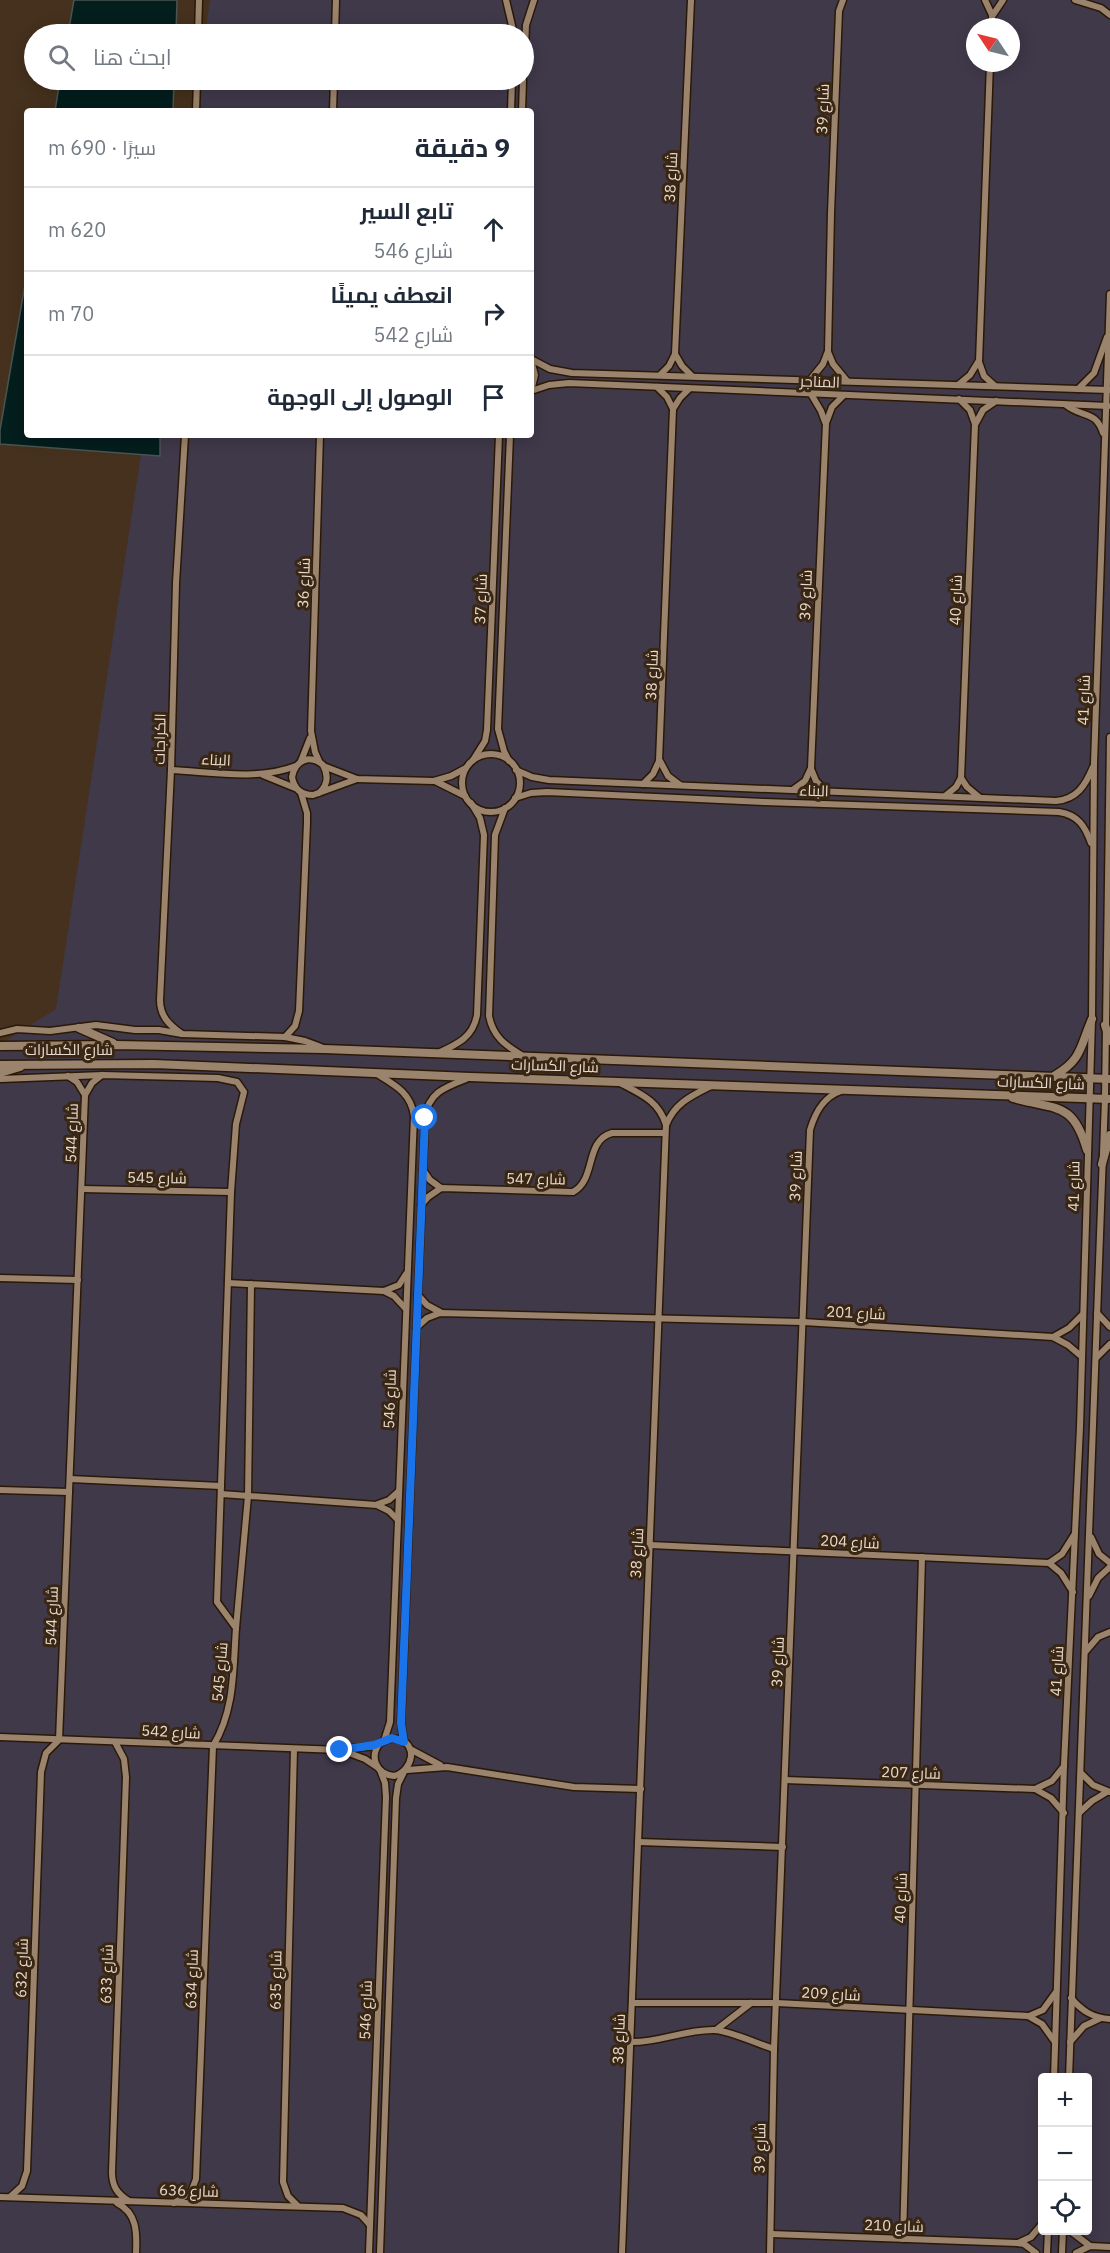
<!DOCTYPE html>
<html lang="ar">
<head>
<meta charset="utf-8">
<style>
  body { margin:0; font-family:"IBM Plex Sans",Cairo,sans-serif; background:#f6f6f7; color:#1f2937; direction:rtl }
  .controls { position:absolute; right:18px; bottom:18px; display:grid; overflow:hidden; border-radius:6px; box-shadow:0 3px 15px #0003 }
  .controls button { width:54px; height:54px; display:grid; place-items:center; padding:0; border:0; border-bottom:2px solid #e0e1e3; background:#fff; color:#1f2937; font:30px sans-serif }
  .compass { position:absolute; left:966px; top:18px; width:54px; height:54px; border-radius:50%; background:#fff; box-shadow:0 3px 15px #0003; rotate:305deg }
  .stop { position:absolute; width:18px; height:18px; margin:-14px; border:4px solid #1a73e8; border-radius:50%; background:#fff }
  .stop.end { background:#1a73e8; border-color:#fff; box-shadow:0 2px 6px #0008 }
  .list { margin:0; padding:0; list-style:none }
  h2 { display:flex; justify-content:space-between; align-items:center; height:78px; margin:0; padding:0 24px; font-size:26px }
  h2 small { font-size:20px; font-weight:400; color:#747a83 }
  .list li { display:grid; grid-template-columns:39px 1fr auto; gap:18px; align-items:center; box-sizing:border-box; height:84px; padding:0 24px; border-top:2px solid #e0e1e3 }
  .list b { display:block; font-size:22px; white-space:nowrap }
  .list p { margin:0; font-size:20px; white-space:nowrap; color:#747a83 }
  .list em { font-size:20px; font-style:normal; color:#747a83 }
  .icon { flex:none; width:33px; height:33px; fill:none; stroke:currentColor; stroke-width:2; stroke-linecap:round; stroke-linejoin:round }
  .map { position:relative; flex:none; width:1110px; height:2253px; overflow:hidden; direction:ltr }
  .search { position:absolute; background:#fff; box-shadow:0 3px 15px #0003; left:24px; top:24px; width:510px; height:66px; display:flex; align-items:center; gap:15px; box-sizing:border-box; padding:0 21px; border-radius:33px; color:#747a83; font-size:22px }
  .panel { position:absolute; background:#fff; box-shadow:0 3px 15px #0003; left:24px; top:108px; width:510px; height:330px; border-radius:6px; direction:rtl }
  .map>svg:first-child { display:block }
</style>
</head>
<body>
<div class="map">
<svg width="1110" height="2253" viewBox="0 0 1110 2253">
  <rect width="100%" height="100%" fill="#45311d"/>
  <path fill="#40394a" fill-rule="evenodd" d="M210,0H1110V2253H0V1044L56,1009L144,435H531V111H193L198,80H524V34H205ZM975,27H1011V63H975ZM1042,2078H1088V2230H1042Z"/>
  <g fill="#041d1d" stroke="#485652" stroke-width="1.5">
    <polygon points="74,0 177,0 176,34 68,34"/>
    <polygon points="60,80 174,80 173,111 55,111"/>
    <polygon points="27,273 27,435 160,435 160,456 0,444 0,430"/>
  </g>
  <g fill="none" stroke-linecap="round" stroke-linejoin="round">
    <g stroke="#2b1805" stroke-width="9">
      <g id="street">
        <polyline points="506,0 514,34"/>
        <polyline points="985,0 992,15 992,27"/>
        <polyline points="1075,0 1101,8 1110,15"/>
        <polyline points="993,15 1003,0"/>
        <polyline points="198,34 199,0"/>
        <polyline points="335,34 336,0"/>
        <polyline points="990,63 979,362 984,376 995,386"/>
        <polyline points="524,74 526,25 534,0"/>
        <polyline points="196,111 197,80"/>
        <polyline points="333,111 334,80"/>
        <polyline points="511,111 512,80"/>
        <polyline points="522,111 523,80"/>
        <polyline points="828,352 833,364 847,381"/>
        <polyline points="675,354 682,366 692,376"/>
        <polyline points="531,359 550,369 572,373 1109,390"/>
        <polyline points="660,375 669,366 675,354 691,0"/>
        <polyline points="810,380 823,364 828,351 831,213 839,11 843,0"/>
        <polyline points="958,385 970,375 978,362"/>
        <polyline points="657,387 667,397 673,409"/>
        <polyline points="1078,389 1094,373 1107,337"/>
        <polyline points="531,391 549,385 569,383 1108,406"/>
        <polyline points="531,391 535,375 531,360"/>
        <polyline points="811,394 821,411 825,422"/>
        <path d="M1066,405C1082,418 1096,410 1103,433"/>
        <polyline points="976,423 983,410 996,401"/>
        <circle cx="491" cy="783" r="29"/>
        <polyline points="473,760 485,741 487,730 499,435"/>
        <polyline points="301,761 310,738"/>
        <polyline points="319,761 315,752 311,731 320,435"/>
        <polyline points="509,761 504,751 498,729 510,435"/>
        <polyline points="660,761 668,776 680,785"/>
        <polyline points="326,767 357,779 434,781 451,776 466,768"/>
        <polyline points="811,769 816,781 826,791"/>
        <path d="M171,770C212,772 257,781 296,766"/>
        <path d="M516,770L532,777L549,780L1056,801C1077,799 1085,786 1093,767"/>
        <polyline points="263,775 295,788"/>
        <polyline points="961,778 967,787 979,797"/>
        <polyline points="435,781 465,796"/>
        <polyline points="643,784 653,774 659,761 673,409 680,398 689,389"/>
        <polyline points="794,789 805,781 811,768 826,423 832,407 843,396"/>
        <path d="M319,793C328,785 329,776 323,765C310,754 295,760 292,777C294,789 301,795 313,795L357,779"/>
        <polyline points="945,796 956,787 961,778 975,424 970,410 959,399"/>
        <path d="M515,798L531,793L547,792L764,802L1059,812C1078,815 1085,826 1091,843"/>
        <path d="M505,808L495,835L489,1016C493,1037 505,1045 523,1056"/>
        <polyline points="0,1033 17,1029 50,1031 96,1025 135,1030 159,1030 182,1034 285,1037 305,1041 321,1047"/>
        <path d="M182,1034C169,1025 160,1016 160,1000L171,770L176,583L185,435"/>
        <polyline points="285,1037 295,1026 299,1011 307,823 307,813 301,793"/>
        <path d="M438,1053C458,1044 473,1037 477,1015L484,835L480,818L471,803"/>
        <path d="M377,1074C395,1085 411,1093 414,1116L390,1722L384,1741"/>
        <polyline points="68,1076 77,1082 85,1095"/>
        <path d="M0,1079L103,1075L218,1078L237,1082L244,1092L236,1124L231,1192L217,1602L236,1628C233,1669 235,1710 213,1746L196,2179L191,2192L174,2203"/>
        <path d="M620,1083C641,1094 659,1101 666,1125L622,2253"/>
        <path d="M666,1125C675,1103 691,1096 711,1086"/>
        <polyline points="423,1170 430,1180 441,1188"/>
        <polyline points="82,1189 231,1192"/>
        <path d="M421,1205L428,1197L441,1188L573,1192C597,1179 584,1141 612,1133H665"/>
        <polyline points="0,1278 78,1280"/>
        <polyline points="228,1283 384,1291 399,1285 406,1274"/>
        <polyline points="384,1291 394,1296 406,1309"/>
        <polyline points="418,1295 427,1305 440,1312"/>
        <polyline points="1097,1313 1110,1327"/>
        <polyline points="416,1328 427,1318 440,1313 803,1322 1053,1337 1068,1345 1081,1356"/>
        <polyline points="1053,1337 1069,1328 1082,1315"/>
        <polyline points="1096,1358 1110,1344"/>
        <polyline points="70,1479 221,1486"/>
        <polyline points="0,1490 69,1492"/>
        <polyline points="221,1494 377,1505 389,1511 398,1520"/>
        <polyline points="378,1504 389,1500 399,1491"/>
        <polyline points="1091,1537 1099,1554 1110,1563"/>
        <polyline points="650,1545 1049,1563 1062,1554 1074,1535"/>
        <polyline points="1049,1563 1061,1573 1073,1592"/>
        <polyline points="1089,1596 1098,1578 1110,1567"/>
        <polyline points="236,1628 248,1496 251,1284"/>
        <polyline points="1086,1651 1098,1637 1110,1632"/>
        <path d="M0,1737L340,1750C351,1747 363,1748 374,1746C382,1743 387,1737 397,1739C419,1743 413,1771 394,1776C376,1774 369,1757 380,1743"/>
        <path d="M115,1742L124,1759L126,1777L112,2172C112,2186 117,2194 129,2201"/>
        <path d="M404,1742L401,1723L425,1118C428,1093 445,1087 466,1079"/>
        <polyline points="294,1749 283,2182 288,2196 298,2206"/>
        <polyline points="410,1749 440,1765"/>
        <polyline points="341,1750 365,1759 377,1767"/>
        <polyline points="407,1770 447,1767 574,1787 641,1789"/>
        <polyline points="1081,1773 1093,1785 1110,1792"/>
        <polyline points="785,1780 1035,1789 1051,1798 1064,1813"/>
        <polyline points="1035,1789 1052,1781 1064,1766"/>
        <polyline points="1079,1813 1092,1801 1107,1792"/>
        <polyline points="639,1842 783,1847"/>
        <path d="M1071,1998C1082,2011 1093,2018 1110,2019"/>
        <polyline points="632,2003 777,2003 1028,2016 1042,2024 1055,2042"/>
        <polyline points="1029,2016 1043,2010 1056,1992"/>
        <polyline points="716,2030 751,2003"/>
        <path d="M630,2042C659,2043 685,2029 715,2030C730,2031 758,2044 774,2049"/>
        <polyline points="1070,2042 1084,2026 1101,2018"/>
        <polyline points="1054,2078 1064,1765 1080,1427 1092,1019 1094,764 1110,294"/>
        <polyline points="1069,2078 1105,1099 1110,737"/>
        <polyline points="0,2197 343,2208 361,2215 370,2225"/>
        <polyline points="10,2197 22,2186 27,2171 41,1772 46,1753 59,1740 85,1095 92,1083 102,1075"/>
        <path d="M117,2203C137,2213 137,2232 136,2253"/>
        <polyline points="1069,2230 1090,2246"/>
        <polyline points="771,2234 1017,2243 1024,2244 1036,2253"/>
        <polyline points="903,2239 922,1557"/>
        <polyline points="1018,2243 1031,2237 1042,2224"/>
        <polyline points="369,2253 386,1797 385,1783 380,1770"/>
        <polyline points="380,2253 396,1798 398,1784 404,1772"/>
        <path d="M770,2253L774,2049L810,1130C815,1113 823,1097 841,1091"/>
        <polyline points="1047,2253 1048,2230"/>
        <polyline points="1062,2253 1063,2230"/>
        <polyline points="1076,2253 1090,2246 1110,2247"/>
      </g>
    </g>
    <g stroke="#2b1805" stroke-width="11">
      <g id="secondary">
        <polyline points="1105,1025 1110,1041"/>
        <polyline points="79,1028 113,1043"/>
        <polyline points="0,1046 116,1045 324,1049 1110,1079"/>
        <polyline points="0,1065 154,1064 470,1077 1110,1099"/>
        <polyline points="0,1073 20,1067"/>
        <path d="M1054,1076C1082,1060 1080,1047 1092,1019"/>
        <path d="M1013,1098C1056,1110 1073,1101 1087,1150"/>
        <polyline points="1102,1164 1110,1135"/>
      </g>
    </g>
    <use href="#street" stroke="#9b846e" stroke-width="6"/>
    <use href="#secondary" stroke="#9b846e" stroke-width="8"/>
  </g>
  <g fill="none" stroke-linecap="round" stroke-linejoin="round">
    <polyline stroke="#1a73e8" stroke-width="8" points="340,1750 374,1745 392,1738 404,1742 401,1723 425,1118"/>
  </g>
  <g text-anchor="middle" stroke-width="6" stroke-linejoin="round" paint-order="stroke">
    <g font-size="15" fill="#e7dace" stroke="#3a2713">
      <text transform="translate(823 109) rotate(-88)" y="5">شارع 39</text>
      <text transform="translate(671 177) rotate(-87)" y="5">شارع 38</text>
      <text transform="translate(820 382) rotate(2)" y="5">المناجر</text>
      <text transform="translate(304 583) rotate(-88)" y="5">شارع 36</text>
      <text transform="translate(806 595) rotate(-88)" y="5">شارع 39</text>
      <text transform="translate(481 599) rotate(-88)" y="5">شارع 37</text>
      <text transform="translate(956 600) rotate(-88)" y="5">شارع 40</text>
      <text transform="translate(652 675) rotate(-88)" y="5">شارع 38</text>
      <text transform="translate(1084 700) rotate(-88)" y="5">شارع 41</text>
      <text transform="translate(160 739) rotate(-89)" y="5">الكراجات</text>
      <text transform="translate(216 760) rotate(3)" y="5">البناء</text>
      <text transform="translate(814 791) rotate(2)" y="5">البناء</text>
      <text x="69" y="1055">شارع الكسارات</text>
      <text transform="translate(555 1066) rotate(2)" y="5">شارع الكسارات</text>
      <text transform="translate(1041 1083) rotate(2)" y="5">شارع الكسارات</text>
      <text transform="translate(72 1133) rotate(-88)" y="5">شارع 544</text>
      <text transform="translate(796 1176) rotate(-88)" y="5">شارع 39</text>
      <text transform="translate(157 1178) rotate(1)" y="5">شارع 545</text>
      <text transform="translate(536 1179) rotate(1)" y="5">شارع 547</text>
      <text transform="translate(1074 1186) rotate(-89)" y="5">شارع 41</text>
      <text transform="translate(856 1313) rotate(3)" y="5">شارع 201</text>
      <text transform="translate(390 1399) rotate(-88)" y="5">شارع 546</text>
      <text transform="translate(850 1542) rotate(3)" y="5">شارع 204</text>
      <text transform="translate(637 1553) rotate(-87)" y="5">شارع 38</text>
      <text transform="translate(52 1616) rotate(-88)" y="5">شارع 544</text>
      <text transform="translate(778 1662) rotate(-88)" y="5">شارع 39</text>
      <text transform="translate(1057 1671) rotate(-87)" y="5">شارع 41</text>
      <text transform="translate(220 1672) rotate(-85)" y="5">شارع 545</text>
      <text transform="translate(171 1732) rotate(3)" y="5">شارع 542</text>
      <text transform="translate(911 1773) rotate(2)" y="5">شارع 207</text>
      <text transform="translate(901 1898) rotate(-88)" y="5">شارع 40</text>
      <text transform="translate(22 1968) rotate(-88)" y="5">شارع 632</text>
      <text transform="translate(107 1974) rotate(-88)" y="5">شارع 633</text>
      <text transform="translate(192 1979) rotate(-88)" y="5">شارع 634</text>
      <text transform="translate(276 1980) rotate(-89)" y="5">شارع 635</text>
      <text transform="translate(831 1994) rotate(3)" y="5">شارع 209</text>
      <text transform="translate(366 2010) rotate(-88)" y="5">شارع 546</text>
      <text transform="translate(619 2039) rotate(-88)" y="5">شارع 38</text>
      <text transform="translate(760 2148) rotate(-89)" y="5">شارع 39</text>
      <text transform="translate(189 2191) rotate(2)" y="5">شارع 636</text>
      <text transform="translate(894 2226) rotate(2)" y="5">شارع 210</text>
    </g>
  </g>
</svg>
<div class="controls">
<button>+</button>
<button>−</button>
<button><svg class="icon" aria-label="locate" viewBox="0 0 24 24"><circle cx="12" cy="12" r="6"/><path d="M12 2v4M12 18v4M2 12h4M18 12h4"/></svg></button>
</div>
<svg class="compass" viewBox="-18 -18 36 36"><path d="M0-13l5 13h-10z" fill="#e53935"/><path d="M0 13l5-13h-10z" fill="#747a83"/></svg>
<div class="stop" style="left:425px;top:1118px"></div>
<div class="stop end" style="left:340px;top:1750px"></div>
<div class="search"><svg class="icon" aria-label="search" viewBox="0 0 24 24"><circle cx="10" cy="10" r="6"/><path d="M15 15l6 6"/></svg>ابحث هنا</div>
<section class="panel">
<h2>9 دقيقة<small>سيرًا · 690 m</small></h2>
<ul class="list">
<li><svg class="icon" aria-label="ahead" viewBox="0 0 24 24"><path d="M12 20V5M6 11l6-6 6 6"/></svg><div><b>تابع السير</b><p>شارع 546</p></div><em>620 m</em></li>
<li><svg class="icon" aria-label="right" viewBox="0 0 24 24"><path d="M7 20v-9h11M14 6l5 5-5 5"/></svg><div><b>انعطف يمينًا</b><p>شارع 542</p></div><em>70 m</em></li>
<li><svg class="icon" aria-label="arrive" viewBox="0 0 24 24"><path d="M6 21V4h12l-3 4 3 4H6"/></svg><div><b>الوصول إلى الوجهة</b></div></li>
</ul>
</section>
</div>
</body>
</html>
